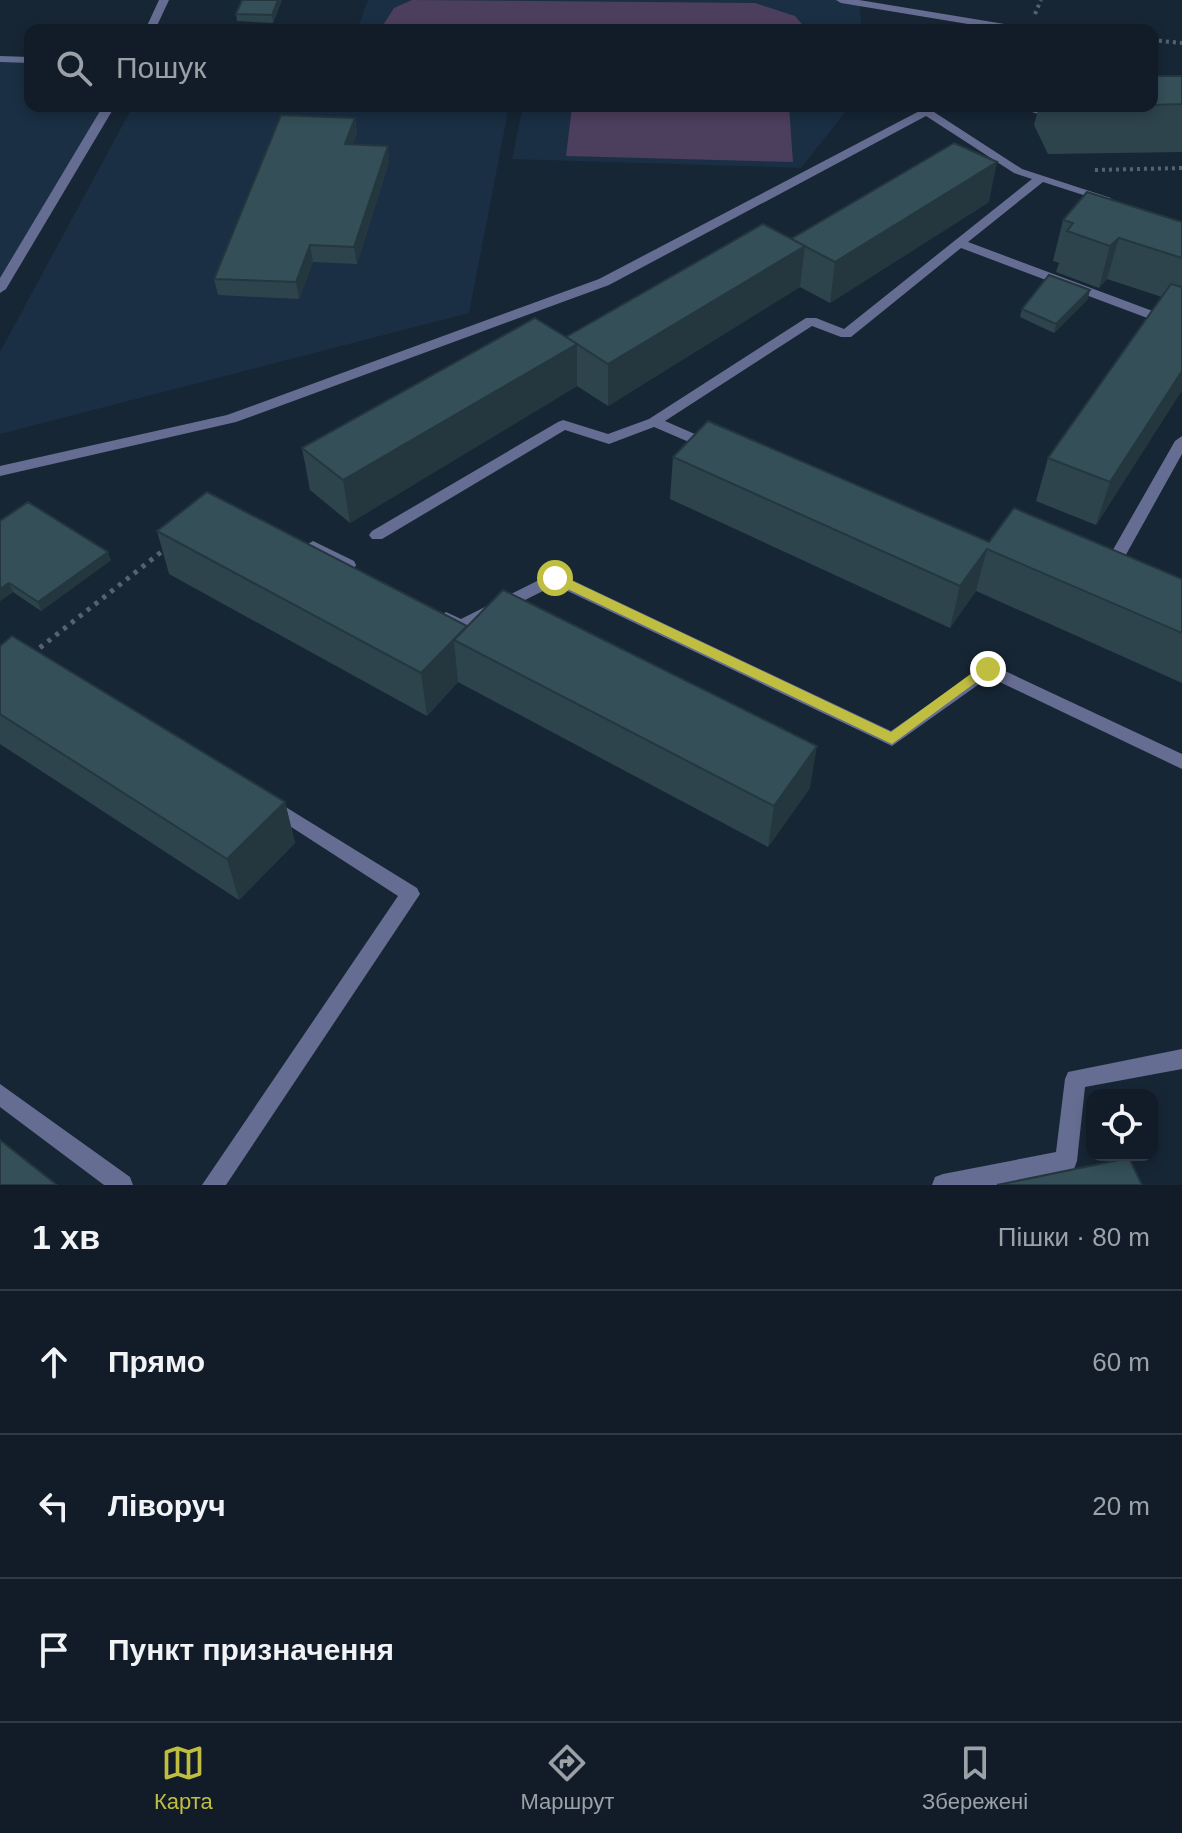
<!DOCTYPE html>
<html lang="uk">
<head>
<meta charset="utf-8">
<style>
  body { margin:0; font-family:Arial,sans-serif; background:#1e2934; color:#f1f3f6 }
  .controls { position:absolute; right:24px; bottom:24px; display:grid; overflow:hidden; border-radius:16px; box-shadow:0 4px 12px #0003 }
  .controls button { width:72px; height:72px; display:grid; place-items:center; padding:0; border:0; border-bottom:2px solid #303a45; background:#111c28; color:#f1f3f6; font:40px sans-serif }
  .stop { position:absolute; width:24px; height:24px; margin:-18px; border:6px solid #bfbe41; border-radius:50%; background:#fff }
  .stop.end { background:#bfbe41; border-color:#fff; box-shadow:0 2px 8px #0008 }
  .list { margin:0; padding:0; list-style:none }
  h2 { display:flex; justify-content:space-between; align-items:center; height:104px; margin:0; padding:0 32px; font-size:34px }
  h2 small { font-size:26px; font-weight:400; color:#9ca1a8 }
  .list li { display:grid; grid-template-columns:52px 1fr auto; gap:24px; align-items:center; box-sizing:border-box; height:144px; padding:0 32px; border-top:2px solid #303a45 }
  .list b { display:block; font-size:30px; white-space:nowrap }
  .list em { font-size:26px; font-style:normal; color:#9ca1a8 }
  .icon { flex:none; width:44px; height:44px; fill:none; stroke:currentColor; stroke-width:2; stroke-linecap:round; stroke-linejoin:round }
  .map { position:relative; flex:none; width:1182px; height:1185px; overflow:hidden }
  .search { position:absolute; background:#111c28; box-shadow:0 4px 12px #0003; left:24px; right:24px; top:24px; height:88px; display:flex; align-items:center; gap:20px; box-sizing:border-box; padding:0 28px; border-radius:16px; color:#9ca1a8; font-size:30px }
  .sheet { height:536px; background:#111c28 }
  nav { display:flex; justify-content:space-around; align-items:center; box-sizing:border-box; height:112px; border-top:2px solid #303a45; background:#111c28; font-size:22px; color:#9ca1a8 }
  nav a { display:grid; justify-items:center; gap:4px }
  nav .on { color:#bfbe41 }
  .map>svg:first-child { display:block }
</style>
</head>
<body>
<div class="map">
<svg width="1182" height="1185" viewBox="0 0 1182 1185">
  <rect width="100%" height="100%" fill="#172635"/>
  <g fill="#1a2f43">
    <polygon points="368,0 859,0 862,30 357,30"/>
    <polygon points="0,59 30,60 30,106 109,106 0,289"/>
    <polygon points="133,106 509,106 469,313 0,434 0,352"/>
    <polygon points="523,106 850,106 801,168 512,159"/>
  </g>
  <g fill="#4c3e5d">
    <polygon points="412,0 755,3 795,16 807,30 380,30 394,8"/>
    <polygon points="572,106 789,106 793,162 566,156"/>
  </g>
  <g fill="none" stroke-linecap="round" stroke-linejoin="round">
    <g stroke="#556270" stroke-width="4" stroke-dasharray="3 4" stroke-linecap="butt">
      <polyline points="1035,14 1041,0"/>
      <polyline points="1152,40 1182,43"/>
      <polyline points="1095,170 1182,168"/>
    </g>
    <polyline stroke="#556270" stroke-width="5" stroke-dasharray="4 6" stroke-linecap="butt" points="32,654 165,549"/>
    <g fill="#666d92" fill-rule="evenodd">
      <polygon points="836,0 859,0 1023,27 1028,30 1004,30 841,3"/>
      <polygon points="929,106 943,106 934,112 1022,169 1111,198 1105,202 1043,182 968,242 1182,322 1182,331 961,248 851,337 841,337 812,326 665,421 713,442 715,445 713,448 703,448 654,427 609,444 565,430 382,539 372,539 369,535 372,531 558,422 563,420 608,434 649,419 806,318 816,318 844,329 1032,179 1014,173 926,116 609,285 236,422 0,476 0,466 227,415 599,279"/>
      <polygon points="1012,106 1031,106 1061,116 1055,119"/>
      <polygon points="1182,436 1182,454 1118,569 1116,573 1104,573 1102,569 1175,441"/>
      <polygon points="313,541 354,561 356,565 354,569 342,569 308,550 305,546"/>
      <polygon points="555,572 891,731 988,663 1182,754 1182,769 989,677 892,746 555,585 461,632 440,622 438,618 446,612 461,619"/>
      <polygon points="271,798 417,888 420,894 226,1185 202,1185 398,896 265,810 262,805 265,800"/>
      <polygon points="1182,1049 1182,1069 1085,1087 1077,1161 1074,1169 998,1185 932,1185 935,1177 943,1174 1056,1152 1065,1079 1068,1072"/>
      <polygon points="0,1084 130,1177 133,1185 104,1185 0,1107"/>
    </g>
    <g fill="#666d92" fill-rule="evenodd">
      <polygon points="159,0 169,0 155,30 145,30"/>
      <polygon points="0,56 30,57 30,63 0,62"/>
      <polygon points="103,106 115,106 6,289 0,293 0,278"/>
    </g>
  </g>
  <g fill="#2d444c">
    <polygon points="282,0 273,23 237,21 236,14"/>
    <polygon points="1152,76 1182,76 1182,152 1048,154 1034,125 1039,106 1152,106"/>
    <polygon points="355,118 357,134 353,144 389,162 357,264 313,262 299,299 218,295 214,279"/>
    <polygon points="989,202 830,303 800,287 608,406 577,386 350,523 310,490 302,448 566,337 791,239"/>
    <polygon points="1063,220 1182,222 1182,390 1096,525 1036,501 1048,458 1162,297 1107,279 1099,288 1056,272 1059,263 1053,261"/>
    <polygon points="1088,299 1054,333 1020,317 1022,309"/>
    <polygon points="673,457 989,542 1182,579 1182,683 976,591 950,628 670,499"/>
    <polygon points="0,521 111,560 41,611 13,592 0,601"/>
    <polygon points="157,531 467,627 810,788 768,847 458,682 427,716 169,574"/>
    <polygon points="0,646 285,802 295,843 239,900 0,744"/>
  </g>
  <g fill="#24373e">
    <polygon points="278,0 282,0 273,23 272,15"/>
    <polygon points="355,118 357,134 347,160 345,144"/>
    <polygon points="388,146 389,162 357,264 354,247"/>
    <polygon points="997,162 989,202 830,303 835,262"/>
    <polygon points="1119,238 1107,279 1099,288 1110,246"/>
    <polygon points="310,245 313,262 299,299 296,282"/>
    <polygon points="805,246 800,287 608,406 608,364"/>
    <polygon points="1090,290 1088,299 1054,333 1056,324"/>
    <polygon points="577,344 577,386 350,523 343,480"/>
    <polygon points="1182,371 1182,390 1096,525 1110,482"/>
    <polygon points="987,549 976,591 950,628 960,586"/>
    <polygon points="108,552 111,560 41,611 38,602"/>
    <polygon points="9,583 13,592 0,601 0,589"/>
    <polygon points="467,626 454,640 458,682 427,716 421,673"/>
    <polygon points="817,746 810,788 768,847 774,806"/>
    <polygon points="285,802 295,843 239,900 227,859"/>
  </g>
  <g fill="#344f58" stroke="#24373e" stroke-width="2">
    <polygon points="242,0 278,0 272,15 236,14"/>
    <polygon points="1152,76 1182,76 1182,104 1152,105"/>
    <polygon points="281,115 355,118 345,144 388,146 354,247 310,245 296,282 214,279"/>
    <polygon points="954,143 997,162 835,262 791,239"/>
    <polygon points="1087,192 1182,222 1182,258 1119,238 1110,246 1067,231 1073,223 1063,220"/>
    <polygon points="763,224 805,246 608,364 566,337"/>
    <polygon points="1049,275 1090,290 1056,324 1022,309"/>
    <polygon points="1171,284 1182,287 1182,371 1110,482 1048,458"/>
    <polygon points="535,318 577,344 343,480 302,448"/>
    <polygon points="708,421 989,542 1014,508 1182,579 1182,633 987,549 960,586 673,457"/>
    <polygon points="207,492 467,626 421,673 157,531"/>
    <polygon points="28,502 108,552 38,602 9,583 0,589 0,521"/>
    <polygon points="503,590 817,746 774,806 454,640"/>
    <polygon points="12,636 285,802 227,859 0,714 0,646"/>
    <polygon points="0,1140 57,1185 0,1185"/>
    <polygon points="1129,1158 1142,1185 997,1185"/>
  </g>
  <polygon fill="#bfbe41" points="551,575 560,575 891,732 983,665 988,664 994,669 892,744 551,581"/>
</svg>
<div class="controls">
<button><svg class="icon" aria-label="locate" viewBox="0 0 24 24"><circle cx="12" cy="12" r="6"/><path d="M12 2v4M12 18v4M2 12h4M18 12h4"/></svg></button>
</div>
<div class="stop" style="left:555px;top:578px"></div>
<div class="stop end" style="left:988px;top:669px"></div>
<div class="search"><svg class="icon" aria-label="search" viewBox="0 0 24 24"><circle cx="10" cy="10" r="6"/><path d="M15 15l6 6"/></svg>Пошук</div>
</div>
<section class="sheet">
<h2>1 хв<small>Пішки · 80 m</small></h2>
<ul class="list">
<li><svg class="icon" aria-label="ahead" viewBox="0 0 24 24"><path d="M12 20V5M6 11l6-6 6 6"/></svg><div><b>Прямо</b></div><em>60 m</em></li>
<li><svg class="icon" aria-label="left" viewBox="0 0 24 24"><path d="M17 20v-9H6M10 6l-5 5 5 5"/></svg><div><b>Ліворуч</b></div><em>20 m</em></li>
<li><svg class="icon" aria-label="arrive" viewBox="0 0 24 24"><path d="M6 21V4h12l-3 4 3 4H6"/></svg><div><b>Пункт призначення</b></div></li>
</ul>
</section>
<nav>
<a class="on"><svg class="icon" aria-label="map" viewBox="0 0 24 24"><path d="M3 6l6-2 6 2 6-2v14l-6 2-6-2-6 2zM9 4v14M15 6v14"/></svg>Карта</a>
<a><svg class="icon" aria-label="directions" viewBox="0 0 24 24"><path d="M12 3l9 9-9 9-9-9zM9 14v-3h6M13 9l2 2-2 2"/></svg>Маршрут</a>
<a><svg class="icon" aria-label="saved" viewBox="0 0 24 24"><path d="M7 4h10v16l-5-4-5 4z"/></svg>Збережені</a>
</nav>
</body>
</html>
